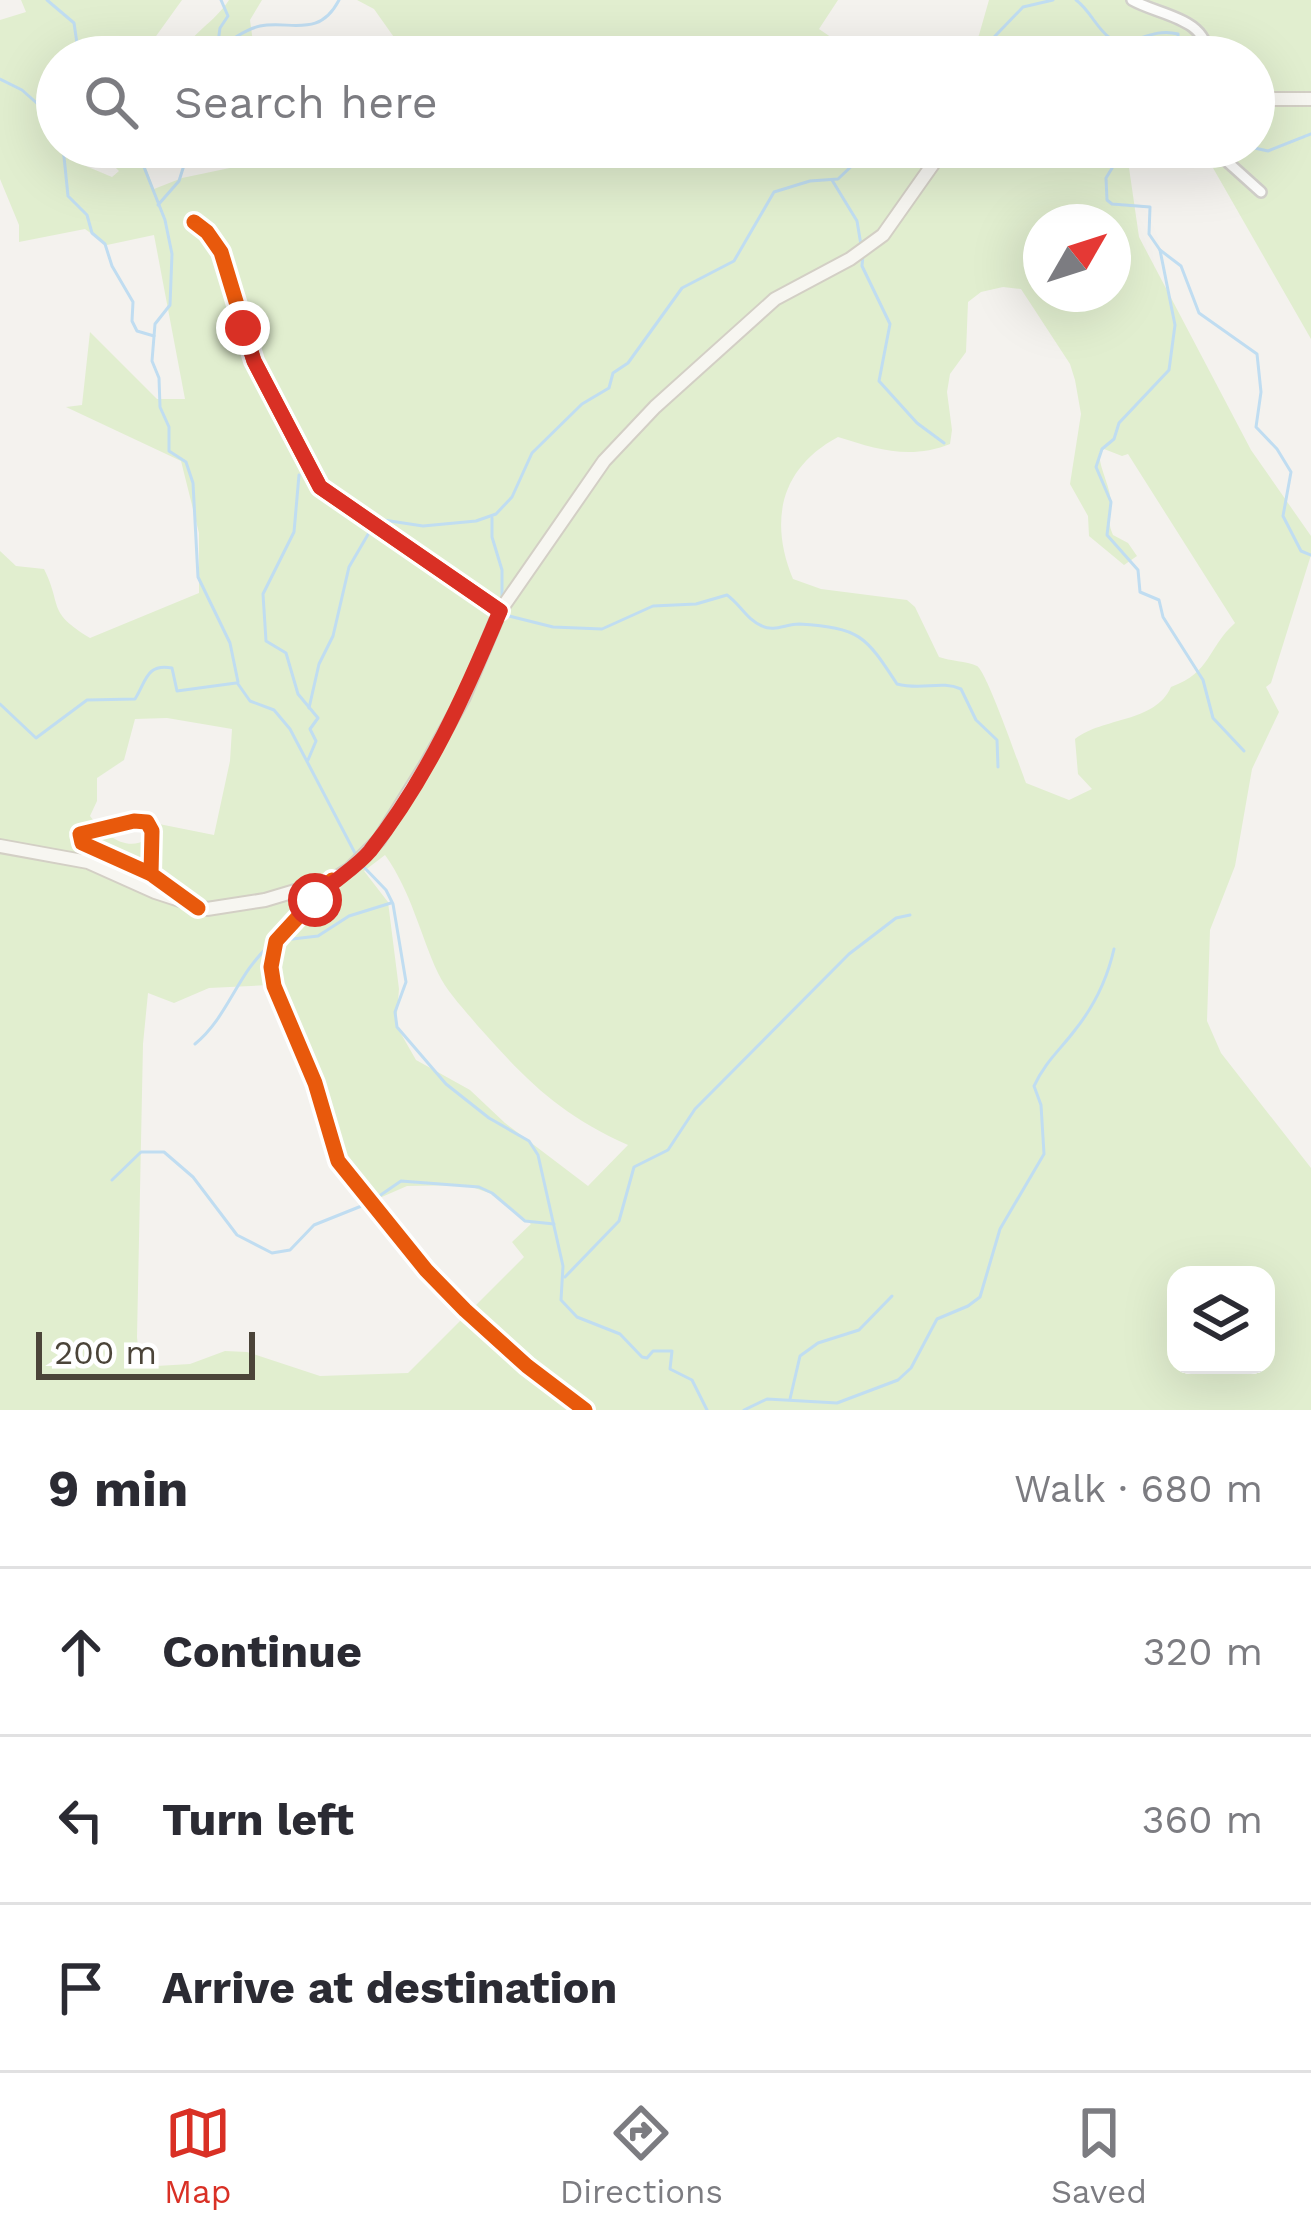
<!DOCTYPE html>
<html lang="en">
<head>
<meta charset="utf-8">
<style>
  body { margin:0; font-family:"Work Sans",sans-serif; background:#f2f2f3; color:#2b2b33 }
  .controls { position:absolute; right:36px; bottom:36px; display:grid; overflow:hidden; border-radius:24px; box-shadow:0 12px 48px #0002 }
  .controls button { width:108px; height:108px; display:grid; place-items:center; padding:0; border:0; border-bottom:3px solid #e1e1e2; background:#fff; color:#2b2b33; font:60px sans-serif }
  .compass { position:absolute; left:1023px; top:204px; width:108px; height:108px; border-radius:50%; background:#fff; box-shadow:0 12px 48px #0002; rotate:51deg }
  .scale { position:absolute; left:36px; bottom:30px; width:219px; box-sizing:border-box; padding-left:12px; border:6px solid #4b4439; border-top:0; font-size:33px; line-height:42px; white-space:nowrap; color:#4b4439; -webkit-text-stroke:9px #fff; paint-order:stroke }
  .stop { position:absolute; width:36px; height:36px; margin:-27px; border:9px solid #d93025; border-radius:50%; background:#fff }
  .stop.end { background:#d93025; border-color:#fff; box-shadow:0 3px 12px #0008 }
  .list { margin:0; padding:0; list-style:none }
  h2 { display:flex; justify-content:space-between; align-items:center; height:156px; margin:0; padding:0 48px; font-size:51px }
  h2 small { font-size:39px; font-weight:400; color:#7c7c81 }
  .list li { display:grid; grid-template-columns:78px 1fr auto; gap:36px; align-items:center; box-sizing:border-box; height:168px; padding:0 48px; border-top:3px solid #e1e1e2 }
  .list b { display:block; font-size:45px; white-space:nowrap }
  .list em { font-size:39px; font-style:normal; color:#7c7c81 }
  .icon { flex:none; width:66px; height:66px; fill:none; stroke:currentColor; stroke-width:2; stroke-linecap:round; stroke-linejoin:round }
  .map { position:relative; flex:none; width:1311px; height:1410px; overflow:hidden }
  .search { position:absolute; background:#fff; box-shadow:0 12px 48px #0002; left:36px; right:36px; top:36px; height:132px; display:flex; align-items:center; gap:30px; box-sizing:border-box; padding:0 42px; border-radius:66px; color:#7c7c81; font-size:45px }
  .sheet { height:660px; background:#fff }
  nav { display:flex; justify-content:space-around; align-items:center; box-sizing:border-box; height:168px; border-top:3px solid #e1e1e2; background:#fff; font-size:33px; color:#7c7c81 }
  nav a { display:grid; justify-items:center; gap:6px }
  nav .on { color:#d93025 }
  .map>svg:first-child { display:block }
</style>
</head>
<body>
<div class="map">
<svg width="1311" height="1410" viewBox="0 0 1311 1410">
  <rect width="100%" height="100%" fill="#f4f2ee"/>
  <g fill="#e1eecf" fill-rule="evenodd">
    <path d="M21,0H182L141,57H57V147H74L67,157L69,159L112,177L119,171L108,160L126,147L143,160L154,189L182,178L244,165L247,147H1126L1139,237L1251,450L1311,536V555L1271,683L1266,687L1279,712L1252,769L1235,866L1210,930L1207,1021L1221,1053L1311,1168V1410H0V551L16,566L44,569C63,607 46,611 90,638L199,593V533L181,461L66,407L82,405L90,332L157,399H185L154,235L107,245L85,229L19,242V225L0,179V20L26,12ZM1041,222H1113V294H1041ZM1003,287L1021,289L1070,364L1075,380L1081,414L1070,484L1088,516L1089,536L1124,565L1137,556L1128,543L1113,535C1107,522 1111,518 1111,504C1111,487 1100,471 1099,453L1104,449L1122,456L1128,454L1235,623C1207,648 1212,672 1171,687C1155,723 1103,717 1075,739L1078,774L1092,789L1069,800L1026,783C1019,765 987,672 977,666C966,661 950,661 939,657L915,607L907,600L821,589L793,579C769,521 780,468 838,437C876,449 910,460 950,444L952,430L947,392L950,374L966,352L968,302L981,292ZM167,718L232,729L230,761L214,835L159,824C140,859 109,842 90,816L97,801V778L124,760L135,719ZM385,855C411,891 420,934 438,973C447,992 464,1009 477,1025C526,1080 559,1114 628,1145L588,1186L505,1123L470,1090L416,1060L396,1025L399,989L388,902L364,871ZM269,985L277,995L343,1164L368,1203L407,1186L466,1185L495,1195L531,1224L512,1242L524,1257L408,1373L320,1376L247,1352L225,1351L190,1364L140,1367L137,1337L143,1044L148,993L174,1003L209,988ZM1176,1275H1266V1365H1176Z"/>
    <path d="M229,0H262L250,20L255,57H179C191,33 215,22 229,0Z"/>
    <polygon points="357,0 838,0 819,29 860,57 408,57 374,9"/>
    <polygon points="989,0 1311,0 1311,339 1201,147 1254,147 1254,57 966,57 979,35"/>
  </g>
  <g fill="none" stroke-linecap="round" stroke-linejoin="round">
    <g stroke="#c0ddf1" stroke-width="3">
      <polyline points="47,0 74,23 79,57"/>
      <path d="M1076,0C1090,10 1096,28 1110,38C1129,52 1148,26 1178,34V57"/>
      <path d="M217,51C227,42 246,29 260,26C290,20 319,39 339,0"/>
      <polyline points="216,57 220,28 228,16 221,0"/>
      <polyline points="975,57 1023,7 1053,0"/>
      <polyline points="0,79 22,90 57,121"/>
      <polyline points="63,147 68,196 87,215 92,233 105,244 112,266 133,302 132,321 137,331 154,336"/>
      <polyline points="110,147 142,162 165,220 172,254 170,305 155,324 152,361 159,378 160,407 169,427 169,451 186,462 193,483 198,577 230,643 238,682"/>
      <polyline points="1125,147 1106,178 1107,200 1112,204 1150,207 1149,234 1160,250 1181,266 1199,313 1257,354 1261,392 1256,427 1277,449 1291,472 1283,516 1301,551 1311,555"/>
      <polyline points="1250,147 1268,151 1311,134"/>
      <polyline points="832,180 857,221 861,245"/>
      <polyline points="158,205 179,181 185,162 197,147"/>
      <polyline points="1160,250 1175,325 1169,370 1119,423 1114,439 1102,449 1096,467 1111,502 1107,535 1138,570 1140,592 1159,600 1163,617 1203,680 1213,718 1244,751"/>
      <polyline points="863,255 862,266 890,324 879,381 917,423 944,443"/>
      <polyline points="299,475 294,532 263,594 266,641 286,653 298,694 318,718 310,729 316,741 308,760"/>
      <polyline points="492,518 492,537 502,570 502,596"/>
      <path d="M508,611L509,616L553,627L602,629L653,606L696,604L727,595C740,604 747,620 762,626C774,632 786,624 799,624C860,628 865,635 897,684C923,691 940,680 961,689L976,720L997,740L998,767"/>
      <polyline points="238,684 250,701 274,710 290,729 356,855"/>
      <path d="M0,704L36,738L87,700L135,699C146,682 146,663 172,668L177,691L236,683"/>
      <polyline points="309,708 319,664 333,636 349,567 377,519 423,526 476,521 496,514 512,497 532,453 582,404 609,388 613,373 628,363 682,288 734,261 774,192 810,181 838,179 859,159 885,147"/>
      <polyline points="360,863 386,890 393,904 406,982 395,1012 397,1027 446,1084 489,1118 529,1141 538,1155 563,1266 561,1300 577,1317 620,1334 642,1357 647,1358 653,1351 672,1351 670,1369 692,1380 707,1410"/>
      <polyline points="284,940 318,936 349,916 391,903"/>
      <path d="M195,1044C228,1017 237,974 269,946"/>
      <polyline points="112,1180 141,1152 164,1152 193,1177 237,1235 272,1253 290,1250 314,1225 369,1203 401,1181 479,1187 492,1193 525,1221 554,1224"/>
      <polyline points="565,1277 619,1221 634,1167 668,1150 695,1109 849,954 896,918 910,915"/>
      <polyline points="790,1399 800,1356 818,1343 859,1330 892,1296"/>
      <path d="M744,1410L767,1399L837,1403L898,1380L911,1368L937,1319L968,1306L980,1297L1000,1229L1044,1154L1041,1105L1034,1086C1045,1062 1060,1050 1075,1030C1095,1005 1107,980 1114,949"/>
    </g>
    <g stroke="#d2d0cb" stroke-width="14">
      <g id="street">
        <path d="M1132,0C1160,16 1207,17 1208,57"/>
        <polyline points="1211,147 1261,192"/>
        <polyline points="194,222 207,232 221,252 254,361 320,487 500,611"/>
        <polyline points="151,874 152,831 147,822 134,821 80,834 82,843 151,874 190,900"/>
        <polyline points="332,880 276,941 271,967 274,986 315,1083 338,1161 426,1270 465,1310 527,1366 585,1410"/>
      </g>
    </g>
    <g stroke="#d3cfc5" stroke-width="16">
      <g id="secondary">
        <polyline points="1254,99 1311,99"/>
        <polyline points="0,846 88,862 155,892 207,909 265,900 332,880 350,869 379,840 427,763 464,697 500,611 604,461 655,407 775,299 850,259 883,235 945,147"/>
      </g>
    </g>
    <use href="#street" stroke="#fdfdfc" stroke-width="9"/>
    <use href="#secondary" stroke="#f7f6f1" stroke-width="12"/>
    <g stroke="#fff" stroke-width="22">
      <g id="cycleway">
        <polyline points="194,222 207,232 221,252 254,361 320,487 500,611"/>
        <polyline points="151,874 152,831 147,822 134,821 80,834 82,843 151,874 198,908"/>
        <polyline points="332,880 276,941 271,967 274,986 315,1083 338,1161 426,1270 465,1310 527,1366 585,1410"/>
      </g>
    </g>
    <use href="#cycleway" stroke="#e8590c" stroke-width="15"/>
  </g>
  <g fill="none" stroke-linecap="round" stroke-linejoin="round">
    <path stroke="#d93025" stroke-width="15" d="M243,328L254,361L320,487L500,611C465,695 427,779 370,851C354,870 332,880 315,900"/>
  </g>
</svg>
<div class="controls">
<button><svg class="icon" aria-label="layers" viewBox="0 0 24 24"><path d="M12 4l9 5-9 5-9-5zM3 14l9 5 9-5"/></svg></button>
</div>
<svg class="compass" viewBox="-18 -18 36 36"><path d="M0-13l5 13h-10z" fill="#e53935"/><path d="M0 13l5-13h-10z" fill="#7c7c81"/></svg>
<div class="scale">200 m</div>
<div class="stop" style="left:315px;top:900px"></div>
<div class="stop end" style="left:243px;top:328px"></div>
<div class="search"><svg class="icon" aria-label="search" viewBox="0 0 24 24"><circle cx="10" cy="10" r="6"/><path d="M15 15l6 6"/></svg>Search here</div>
</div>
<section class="sheet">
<h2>9 min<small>Walk · 680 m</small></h2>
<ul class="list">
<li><svg class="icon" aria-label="ahead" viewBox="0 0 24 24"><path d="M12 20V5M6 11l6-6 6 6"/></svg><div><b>Continue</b></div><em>320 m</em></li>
<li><svg class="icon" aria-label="left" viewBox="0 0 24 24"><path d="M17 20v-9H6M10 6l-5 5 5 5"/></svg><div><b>Turn left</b></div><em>360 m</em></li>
<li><svg class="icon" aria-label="arrive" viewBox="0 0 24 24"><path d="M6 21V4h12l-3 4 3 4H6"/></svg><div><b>Arrive at destination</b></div></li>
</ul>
</section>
<nav>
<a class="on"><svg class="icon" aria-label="map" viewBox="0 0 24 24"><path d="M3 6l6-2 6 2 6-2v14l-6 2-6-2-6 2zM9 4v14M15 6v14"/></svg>Map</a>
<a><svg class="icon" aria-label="directions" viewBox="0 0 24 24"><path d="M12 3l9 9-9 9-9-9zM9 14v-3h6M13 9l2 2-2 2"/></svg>Directions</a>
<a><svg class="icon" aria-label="saved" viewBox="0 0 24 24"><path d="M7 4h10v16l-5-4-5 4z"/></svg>Saved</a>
</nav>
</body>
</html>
